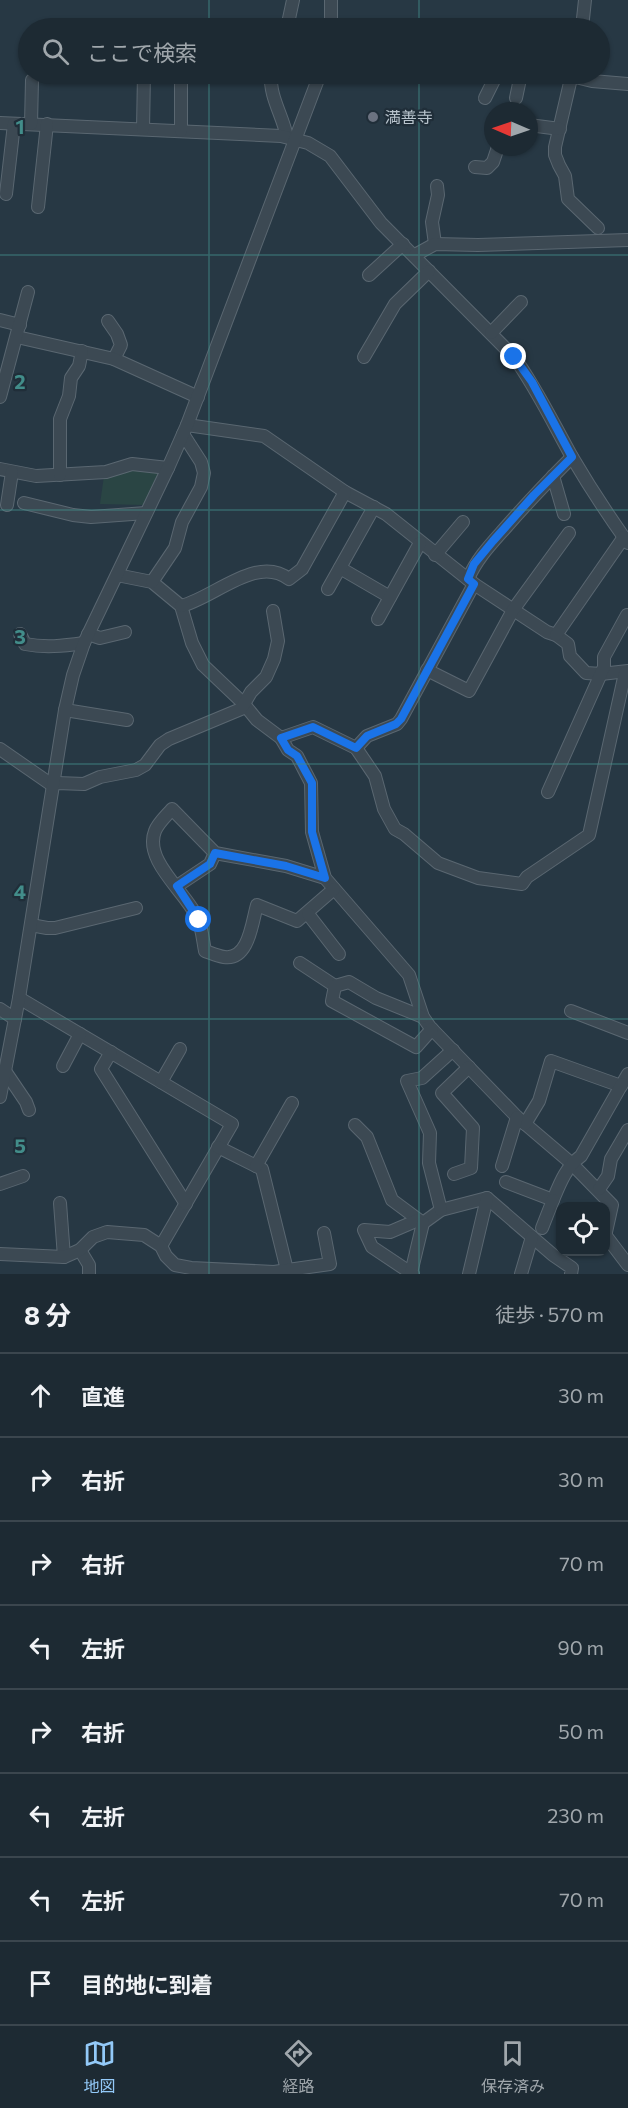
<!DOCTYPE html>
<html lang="ja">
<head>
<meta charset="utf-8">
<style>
  body { margin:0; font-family:Commissioner,"Noto Sans JP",sans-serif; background:#25323b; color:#f1f3f6 }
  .controls { position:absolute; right:18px; bottom:18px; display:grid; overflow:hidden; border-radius:12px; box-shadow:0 2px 4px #0004 }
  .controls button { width:54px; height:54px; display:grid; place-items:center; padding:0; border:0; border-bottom:2px solid #3b464e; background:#1d2a33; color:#f1f3f6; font:30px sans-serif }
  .compass { position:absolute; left:484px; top:102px; width:54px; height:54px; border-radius:50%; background:#1d2a33; box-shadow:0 2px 4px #0004; rotate:272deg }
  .stop { position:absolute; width:18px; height:18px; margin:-14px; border:4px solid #1a73e8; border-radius:50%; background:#fff }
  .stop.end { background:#1a73e8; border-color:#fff; box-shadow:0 2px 6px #0008 }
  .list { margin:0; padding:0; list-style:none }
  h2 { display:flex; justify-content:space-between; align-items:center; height:78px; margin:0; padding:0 24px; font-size:26px }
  h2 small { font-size:20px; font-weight:400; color:#a0a7ac }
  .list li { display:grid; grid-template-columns:39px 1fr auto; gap:18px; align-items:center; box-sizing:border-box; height:84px; padding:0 24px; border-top:2px solid #3b464e }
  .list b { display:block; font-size:22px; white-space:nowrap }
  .list em { font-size:20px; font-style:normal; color:#a0a7ac }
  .icon { flex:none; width:33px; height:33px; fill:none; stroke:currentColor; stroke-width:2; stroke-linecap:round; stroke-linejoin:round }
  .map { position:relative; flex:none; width:628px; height:1274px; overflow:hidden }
  .search { position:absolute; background:#1d2a33; box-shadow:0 2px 4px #0004; left:18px; right:18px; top:18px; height:66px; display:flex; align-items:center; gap:15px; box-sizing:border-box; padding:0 21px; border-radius:33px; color:#a0a7ac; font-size:22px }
  .sheet { height:750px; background:#1d2a33 }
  nav { display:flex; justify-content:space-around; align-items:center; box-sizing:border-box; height:84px; border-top:2px solid #3b464e; background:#1d2a33; font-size:16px; color:#a0a7ac }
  nav a { display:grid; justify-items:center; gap:3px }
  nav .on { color:#93c9f8 }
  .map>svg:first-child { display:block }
</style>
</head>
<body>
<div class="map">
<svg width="628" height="1274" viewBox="0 0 628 1274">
  <rect width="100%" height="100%" fill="#273844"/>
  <polygon fill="#2a4544" points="132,467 160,471 144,505 100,504 104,476"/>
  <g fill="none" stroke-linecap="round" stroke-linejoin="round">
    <g stroke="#5a6771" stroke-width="14">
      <g id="minor">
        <polyline points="287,28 293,0"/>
        <polyline points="331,28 331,0"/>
        <polyline points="582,28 585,0"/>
        <path d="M271,74C269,96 283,116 287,137"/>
        <polyline points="418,74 426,76 427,74"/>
        <polyline points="563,74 592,81 628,84"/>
        <polyline points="572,74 555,147 555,155 559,165 565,176 568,199 598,228"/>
        <polyline points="485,98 497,74"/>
        <polyline points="516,98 521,74"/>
        <path d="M0,123L281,136L308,143L330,156L381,223L514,357C537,389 553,423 572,457C589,486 608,515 628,543"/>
        <polyline points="31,124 32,80"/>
        <polyline points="529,125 560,129"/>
        <polyline points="143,129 144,74"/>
        <polyline points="181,131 181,74"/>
        <polyline points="475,167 487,168 493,162 498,147"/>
        <polyline points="6,194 14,124"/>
        <polyline points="38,207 47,124"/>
        <polyline points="435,244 432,222 438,195 437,186"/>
        <polyline points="415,255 435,244 478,245 628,240"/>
        <polyline points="369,275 403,244"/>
        <polyline points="0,320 20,325"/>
        <polyline points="108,321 117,334 121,345 114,359"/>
        <polyline points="491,333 521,302"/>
        <polyline points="17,337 114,359 198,397"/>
        <polyline points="364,357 395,304 429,271"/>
        <polyline points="0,397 28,292"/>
        <polyline points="187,425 264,436 345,492 386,514 474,584 547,632 556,635 568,644 570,656 586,673 601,674 628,671"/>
        <polyline points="0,469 36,476 106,472 132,464 168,468"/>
        <polyline points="60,475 60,419 69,396 71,378 79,366 82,351"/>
        <polyline points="553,476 564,514"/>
        <polyline points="24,503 73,515 91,517 146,513"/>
        <polyline points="7,505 12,472"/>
        <polyline points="435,555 463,522"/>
        <polyline points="340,568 390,597"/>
        <polyline points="117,575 152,582 181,606 192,643 203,665 243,703 257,720 281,738 288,750 297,756 311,783 312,832 325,878 409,975 423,1017 430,1027 517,1117 571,1163 612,1205 606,1232"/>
        <path d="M468,579C477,558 492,543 507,526C528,502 550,479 572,457"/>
        <polyline points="152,582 175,548 182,522 201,487 204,473 201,462 183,434"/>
        <polyline points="328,589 374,507"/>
        <path d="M181,606C214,598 257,554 289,579L302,569L345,492"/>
        <polyline points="378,619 420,543"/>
        <path d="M20,634L25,644C45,648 63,646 84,643"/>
        <polyline points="88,634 100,638 125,632"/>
        <polyline points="556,635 624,537"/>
        <polyline points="427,670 469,691 513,610 569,533"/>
        <polyline points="65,710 127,720"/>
        <polyline points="281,738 313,727 356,748 367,736 397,724 401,719 474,584"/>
        <polyline points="356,748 375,776 384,809 395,829 404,834 438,863 478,878 522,884 527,877 589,835 625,673"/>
        <polyline points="0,749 52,785 57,783 84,784 100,777 136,770 145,765 160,745 169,739 241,709 251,692 266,677 274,659 278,641 273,611"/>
        <polyline points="548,792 604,667 604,657 627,615"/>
        <path d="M325,878L286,866L215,853L172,809C167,815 158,823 155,831C143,861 187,893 198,919C202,928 203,941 205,951C211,953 218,956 224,957C249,961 252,922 257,905L297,921L334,889"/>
        <polyline points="177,886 210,864 215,853"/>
        <polyline points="308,914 339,954"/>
        <polyline points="31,925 47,928 55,928 136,908"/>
        <polyline points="300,963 335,986"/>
        <polyline points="19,998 232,1124 161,1246"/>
        <polyline points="0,1009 15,1019"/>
        <polyline points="571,1011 628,1033"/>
        <polyline points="423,1017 376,998 349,982 335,986 332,1001 416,1047 432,1029"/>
        <polyline points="111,1052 101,1069 186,1204"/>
        <polyline points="63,1066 80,1034"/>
        <polyline points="5,1071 26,1102 29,1110"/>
        <polyline points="161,1082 180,1049"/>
        <polyline points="0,1097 19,998 65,710 73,675 84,643 168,468 187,425 320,74"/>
        <polyline points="525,1124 539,1101 551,1061 621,1086 628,1074"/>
        <polyline points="355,1125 367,1137 392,1200 423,1223 441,1210 487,1198 553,1255 572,1268 571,1274"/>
        <polyline points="218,1147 262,1169 287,1270"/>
        <polyline points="256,1166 292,1103"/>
        <polyline points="502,1166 517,1117"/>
        <polyline points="454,1174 471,1168 473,1128 442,1093 469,1067"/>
        <path d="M506,1182L553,1200C560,1183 566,1167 581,1156L622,1084"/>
        <polyline points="0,1184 23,1176"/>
        <polyline points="599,1189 608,1176 611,1159 628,1130"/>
        <polyline points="60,1203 64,1257"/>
        <polyline points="441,1210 429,1163 430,1133 407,1081 422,1078 453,1050"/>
        <polyline points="542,1228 553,1200"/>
        <polyline points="606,1236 628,1265"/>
        <polyline points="80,1250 89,1265 89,1274"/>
        <polyline points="0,1254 64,1257 80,1250 93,1237 107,1232 144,1235 161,1246 166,1256 175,1265 191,1268 274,1272 330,1264 324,1233"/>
        <polyline points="411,1273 372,1247 364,1230 390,1232 418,1220"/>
        <polyline points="413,1274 411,1273 423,1223"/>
        <polyline points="469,1274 487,1198"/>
        <polyline points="521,1274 532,1237"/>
      </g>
    </g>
    <use href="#minor" stroke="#3c4953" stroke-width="12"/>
  </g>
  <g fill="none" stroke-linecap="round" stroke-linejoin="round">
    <polyline stroke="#1a73e8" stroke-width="8" points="199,920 177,886 210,864 215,853 286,866 325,878 312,832 312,783 297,756 288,750 281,738 313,727 356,748 367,736 396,724 401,719 474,584 468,579 474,564 493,541 534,495 572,457 532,382 514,357"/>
  </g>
  <path fill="none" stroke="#428d8a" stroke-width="1.5" stroke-opacity="0.55" d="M209,0V28M419,0V28M209,74V1274M419,74V1274M0,255H628M0,510H628M0,764H628M0,1019H628"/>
  <circle fill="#6b7280" stroke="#202e39" stroke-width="2" cx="373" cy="117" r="6"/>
  <g text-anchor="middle" stroke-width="4.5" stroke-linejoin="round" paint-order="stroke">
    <g font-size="16" fill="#b9c4cd" stroke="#202e39" text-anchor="start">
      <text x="385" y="123">満善寺</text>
    </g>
  </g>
  <g font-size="20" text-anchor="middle" font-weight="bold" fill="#428d8a" stroke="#202e39" stroke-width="4.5" stroke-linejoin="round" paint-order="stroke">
    <text x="20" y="134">1</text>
    <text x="20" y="389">2</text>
    <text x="20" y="644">3</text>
    <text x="20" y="899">4</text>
    <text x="20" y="1153">5</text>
  </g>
</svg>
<div class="controls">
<button><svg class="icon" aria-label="locate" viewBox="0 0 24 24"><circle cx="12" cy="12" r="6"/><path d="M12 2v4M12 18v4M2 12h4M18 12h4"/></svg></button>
</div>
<svg class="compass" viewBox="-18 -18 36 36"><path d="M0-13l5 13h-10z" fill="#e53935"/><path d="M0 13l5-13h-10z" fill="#a0a7ac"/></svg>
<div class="stop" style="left:199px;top:920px"></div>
<div class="stop end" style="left:514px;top:357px"></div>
<div class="search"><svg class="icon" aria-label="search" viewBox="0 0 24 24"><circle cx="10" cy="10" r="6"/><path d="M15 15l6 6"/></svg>ここで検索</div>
</div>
<section class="sheet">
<h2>8 分<small>徒歩 · 570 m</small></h2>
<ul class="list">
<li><svg class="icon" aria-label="ahead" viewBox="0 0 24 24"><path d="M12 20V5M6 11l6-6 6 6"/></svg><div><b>直進</b></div><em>30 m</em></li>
<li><svg class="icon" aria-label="right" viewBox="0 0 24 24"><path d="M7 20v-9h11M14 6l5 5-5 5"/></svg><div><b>右折</b></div><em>30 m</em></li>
<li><svg class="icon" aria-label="right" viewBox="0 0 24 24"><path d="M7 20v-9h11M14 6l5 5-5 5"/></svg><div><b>右折</b></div><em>70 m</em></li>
<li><svg class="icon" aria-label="left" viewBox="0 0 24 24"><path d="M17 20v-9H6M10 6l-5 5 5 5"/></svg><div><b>左折</b></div><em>90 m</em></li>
<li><svg class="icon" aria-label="right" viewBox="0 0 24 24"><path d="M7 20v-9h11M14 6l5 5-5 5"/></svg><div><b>右折</b></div><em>50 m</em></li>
<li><svg class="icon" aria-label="left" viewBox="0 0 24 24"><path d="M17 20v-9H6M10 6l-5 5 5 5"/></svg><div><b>左折</b></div><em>230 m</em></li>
<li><svg class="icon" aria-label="left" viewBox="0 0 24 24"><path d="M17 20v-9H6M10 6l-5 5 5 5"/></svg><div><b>左折</b></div><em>70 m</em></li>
<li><svg class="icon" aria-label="arrive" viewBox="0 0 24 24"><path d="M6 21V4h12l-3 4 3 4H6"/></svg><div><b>目的地に到着</b></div></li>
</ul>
</section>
<nav>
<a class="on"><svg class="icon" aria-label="map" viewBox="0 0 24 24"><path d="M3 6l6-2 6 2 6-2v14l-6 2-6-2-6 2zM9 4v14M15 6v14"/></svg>地図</a>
<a><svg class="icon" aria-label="directions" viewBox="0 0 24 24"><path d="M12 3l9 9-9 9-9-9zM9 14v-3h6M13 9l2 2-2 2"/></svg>経路</a>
<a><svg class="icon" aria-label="saved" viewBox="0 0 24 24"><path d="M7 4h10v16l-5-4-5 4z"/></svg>保存済み</a>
</nav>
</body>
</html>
